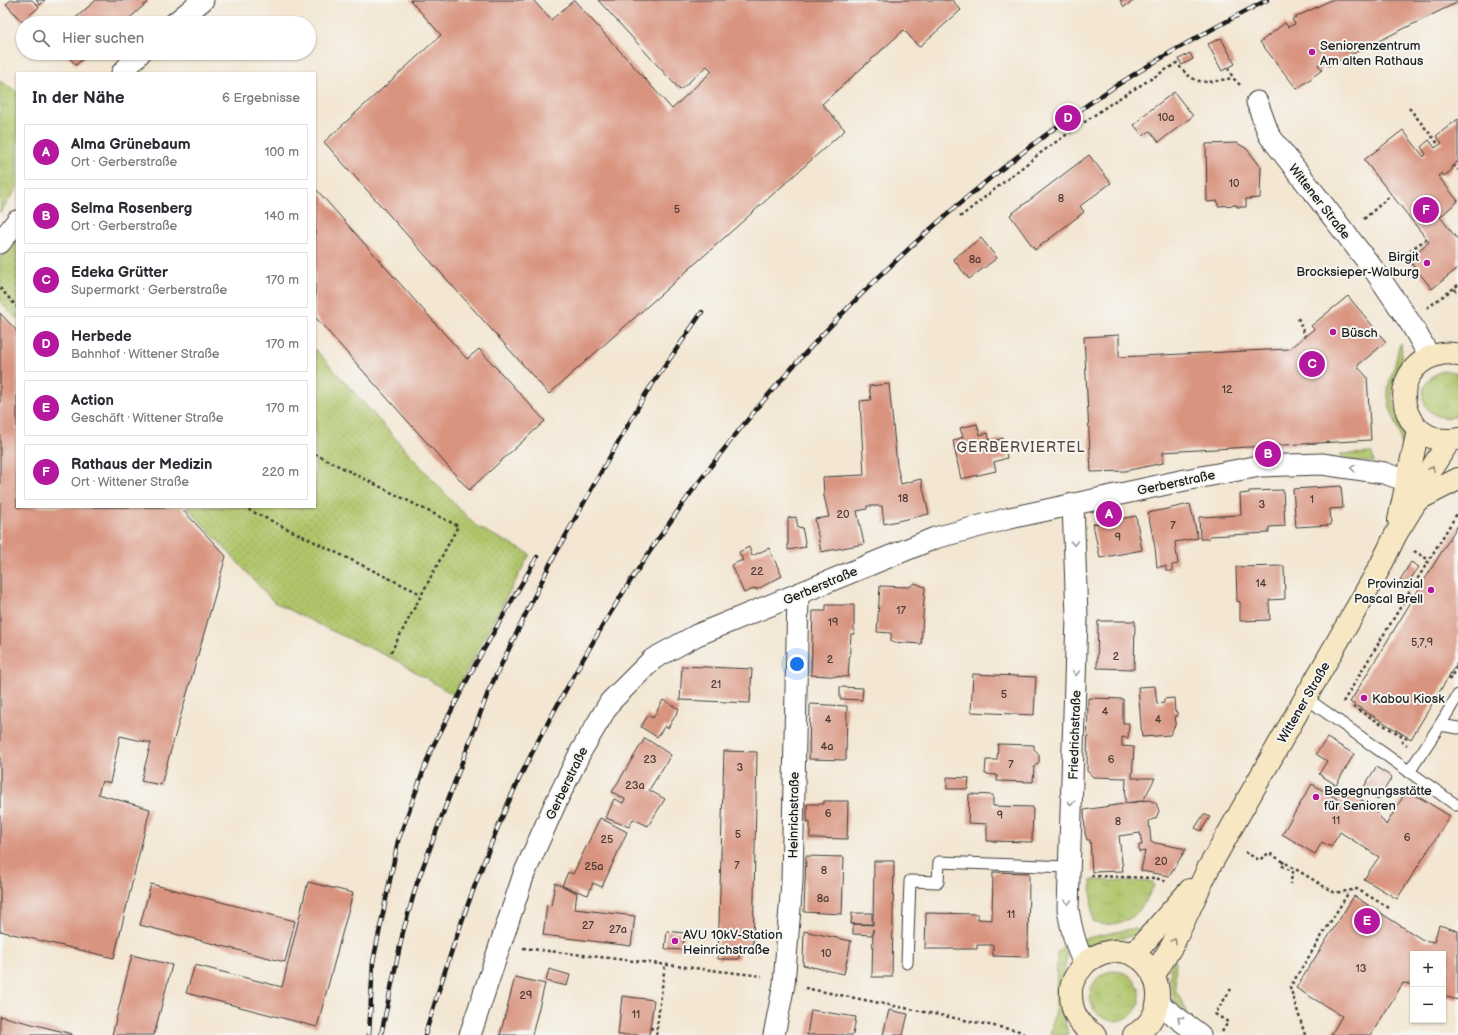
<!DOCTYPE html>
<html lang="de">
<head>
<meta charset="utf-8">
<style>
  body { margin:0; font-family:"Balsamiq Sans",sans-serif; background:#f2f2f3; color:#2b2b33 }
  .controls { position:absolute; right:12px; bottom:12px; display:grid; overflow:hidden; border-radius:0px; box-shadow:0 1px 3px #0004 }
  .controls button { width:36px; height:36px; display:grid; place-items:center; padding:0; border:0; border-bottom:1px solid #e1e1e2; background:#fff; color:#2b2b33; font:20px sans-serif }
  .you { position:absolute; left:797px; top:664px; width:14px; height:14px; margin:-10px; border:3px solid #fff; border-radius:50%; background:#1a73e8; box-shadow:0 0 0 6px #1a73e833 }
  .badge { display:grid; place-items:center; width:26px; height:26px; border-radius:50%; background:#b5179e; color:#fff; font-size:13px; font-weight:700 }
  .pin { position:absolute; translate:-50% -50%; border:2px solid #fff; box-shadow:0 1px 4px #0006 }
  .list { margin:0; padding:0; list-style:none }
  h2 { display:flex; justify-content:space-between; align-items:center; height:52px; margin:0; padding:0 16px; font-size:17px }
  h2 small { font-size:13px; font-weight:400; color:#7c7c81 }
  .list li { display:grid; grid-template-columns:26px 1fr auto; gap:12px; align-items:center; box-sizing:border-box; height:56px; margin:0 8px 8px; padding:0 8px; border:1px solid #e1e1e2; border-radius:0px }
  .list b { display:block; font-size:15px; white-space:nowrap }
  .list p { margin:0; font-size:13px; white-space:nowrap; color:#7c7c81 }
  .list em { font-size:13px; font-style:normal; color:#7c7c81 }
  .icon { flex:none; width:22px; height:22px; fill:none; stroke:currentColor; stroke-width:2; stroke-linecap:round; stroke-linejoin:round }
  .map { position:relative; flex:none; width:1458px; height:1035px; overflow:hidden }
  .search { position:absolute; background:#fff; box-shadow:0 1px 3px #0004; left:16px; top:16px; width:300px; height:44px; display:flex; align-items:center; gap:10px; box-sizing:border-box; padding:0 14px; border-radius:22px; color:#7c7c81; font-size:15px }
  .panel { position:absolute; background:#fff; box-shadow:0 1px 3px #0004; left:16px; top:72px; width:300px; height:436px; border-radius:0px }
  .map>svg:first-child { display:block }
</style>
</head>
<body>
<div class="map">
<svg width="1458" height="1035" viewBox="0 0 1458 1035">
  <defs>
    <pattern id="grass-tufts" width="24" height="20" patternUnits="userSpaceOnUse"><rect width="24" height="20" fill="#b0c56a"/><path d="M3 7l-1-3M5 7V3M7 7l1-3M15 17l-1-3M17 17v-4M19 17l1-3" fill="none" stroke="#97a95b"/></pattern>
    <pattern id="garden-dots" width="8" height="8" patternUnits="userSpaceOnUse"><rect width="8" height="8" fill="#b0c56a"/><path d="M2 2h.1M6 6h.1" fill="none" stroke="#97a95b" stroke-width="1.8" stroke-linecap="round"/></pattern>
  </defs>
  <rect width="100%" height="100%" fill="#f6f6f2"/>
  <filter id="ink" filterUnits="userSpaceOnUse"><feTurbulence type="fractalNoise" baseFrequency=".025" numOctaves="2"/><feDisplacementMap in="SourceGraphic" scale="8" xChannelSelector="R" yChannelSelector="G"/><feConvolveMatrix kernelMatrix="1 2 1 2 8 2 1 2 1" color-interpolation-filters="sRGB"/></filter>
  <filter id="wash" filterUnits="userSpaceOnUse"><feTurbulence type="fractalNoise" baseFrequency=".012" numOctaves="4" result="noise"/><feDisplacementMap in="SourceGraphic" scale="16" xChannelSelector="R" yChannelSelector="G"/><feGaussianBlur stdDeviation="0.9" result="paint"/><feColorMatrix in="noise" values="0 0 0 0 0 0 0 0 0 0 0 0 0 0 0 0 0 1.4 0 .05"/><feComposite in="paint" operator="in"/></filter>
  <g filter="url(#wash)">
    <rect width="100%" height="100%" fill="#f3e6d2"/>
    <g fill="url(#grass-tufts)" stroke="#667043">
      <polygon points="0,81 17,92 17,188 0,213"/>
      <path d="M1401,343C1405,361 1392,376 1392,394C1393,413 1406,428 1405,447L1401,445C1401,428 1389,414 1388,397C1387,384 1393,372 1396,360C1398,353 1397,349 1401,343Z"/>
      <path d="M1445,370L1458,373V416C1421,427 1408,381 1445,370Z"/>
      <polygon points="1372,453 1374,462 1346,460 1340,454"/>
      <path d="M1093,880L1153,882L1154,886C1142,907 1138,920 1112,924C1104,925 1099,925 1093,921L1092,916L1091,881Z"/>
      <path d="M1135,928L1141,931C1129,940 1117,938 1103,941C1098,942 1093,945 1087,946L1082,939Z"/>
      <polygon points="1065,943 1067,956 1060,995 1068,1035 1050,1035 1056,1004 1057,953"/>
      <path d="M1173,959L1176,961L1175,989L1187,1011L1186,1016C1170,999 1167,981 1173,959Z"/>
      <circle cx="1115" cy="996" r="25"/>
    </g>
    <g fill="url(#garden-dots)" stroke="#667043">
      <polygon points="17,239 17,319 0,302 0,258"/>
      <polygon points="315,349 449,498 476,526 530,554 454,695 392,658 332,631 274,602 187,507 315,507"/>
    </g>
    <g id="blocks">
      <g fill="#d99480">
        <polygon points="11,0 32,0 39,7 22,22 6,4"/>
        <polygon points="36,0 45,0 40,5"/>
        <polygon points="96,0 150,0 124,23 70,23"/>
        <polygon points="410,0 533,0 551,20 574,0 672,109 712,71 707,66 680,90 598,0 952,0 961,10 919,47 904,30 822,104 845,130 549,394 324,142 441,35"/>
        <polygon points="1120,0 1135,0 1124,7"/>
        <polygon points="1331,0 1458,0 1458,2 1328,66 1326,61 1318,65 1322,70 1297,89 1260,42 1285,23 1288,27 1295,24 1292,19"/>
        <polygon points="1221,38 1235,64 1222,71 1208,44"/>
        <polygon points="65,53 90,53 76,65"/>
        <polygon points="1190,53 1193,59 1182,65 1179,59"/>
        <polygon points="1174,92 1193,116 1159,142 1150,131 1143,136 1134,125 1141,119 1140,118"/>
        <polygon points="1458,119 1458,163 1457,162 1451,167 1453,169 1444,176 1442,173 1438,176 1458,201 1440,217 1458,240 1458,268 1432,289 1408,259 1429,242 1364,160 1403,130 1424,157 1426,154 1421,147 1429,140 1435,148 1442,143 1436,136"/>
        <polygon points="1237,143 1247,149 1261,167 1260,198 1246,199 1246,207 1237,207 1237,205 1218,206 1218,201 1207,202 1206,144"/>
        <polygon points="1089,155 1111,183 1080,206 1084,212 1035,250 1010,215"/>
        <polygon points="315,188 467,359 479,349 545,421 469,490 315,317"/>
        <polygon points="981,238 997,258 969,279 953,259"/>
        <polygon points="1348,296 1386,342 1357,366 1367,377 1371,440 1163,452 1163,463 1125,471 1091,472 1084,337 1119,335 1119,357 1289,349 1314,329 1311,326"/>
        <polygon points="0,313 17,331 17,507 180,507 226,556 161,785 141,781 151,743 120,736 110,783 102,781 98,794 150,809 114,958 0,931"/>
        <polygon points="889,384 897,465 901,484 921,479 929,514 884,524 882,506 867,506 867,509 857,511 864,544 821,552 815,519 829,517 824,496 823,477 864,475 860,401 871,400 869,386"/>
        <polygon points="977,424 980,435 988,433 990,442 1003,438 1007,458 994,462 996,471 961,479 953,441 963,437 960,428"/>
        <polygon points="1341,486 1343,508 1330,509 1331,525 1296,527 1293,489"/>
        <polygon points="1283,490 1285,526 1269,527 1269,533 1209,536 1209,539 1200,539 1199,517 1241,515 1240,494 1249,493 1249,491"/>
        <polygon points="1190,504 1198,538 1175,542 1178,564 1172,565 1172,571 1166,571 1166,566 1157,567 1155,547 1148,513"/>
        <polygon points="1118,516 1119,519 1136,516 1142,550 1100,558 1093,524 1109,521 1109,518"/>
        <polygon points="796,517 798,528 802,527 806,547 788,550 788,518"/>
        <polygon points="1458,525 1458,661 1411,739 1350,702"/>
        <polygon points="749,547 752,556 769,548 782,576 756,590 756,588 744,593 731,565 743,560 739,552"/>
        <polygon points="1411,562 1419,567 1407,584 1400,580"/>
        <polygon points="1284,566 1285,599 1269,600 1270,620 1240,621 1240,602 1237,601 1236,567"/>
        <polygon points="915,583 925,587 921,644 891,642 891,633 877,632 880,586 909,587"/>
        <polygon points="826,605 854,605 854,634 851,634 848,677 811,675 813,611 826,611"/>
        <polygon points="1098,621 1135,621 1134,669 1097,668"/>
        <polygon points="682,666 752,669 750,703 680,700"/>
        <polygon points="973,674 1036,677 1034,715 971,712"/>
        <polygon points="1155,686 1157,704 1164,703 1164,699 1174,698 1175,712 1177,712 1178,716 1175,716 1176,723 1170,735 1142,737 1138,687"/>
        <polygon points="840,687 863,688 862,700 840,699"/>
        <polygon points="1088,698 1123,699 1123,723 1129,723 1128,738 1122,737 1122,746 1134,747 1132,778 1155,778 1143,801 1125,803 1126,778 1093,777 1087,771"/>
        <polygon points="663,700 679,709 668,728 665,726 657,737 641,727 648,715 653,718"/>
        <polygon points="810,704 847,706 846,760 809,759"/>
        <polygon points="645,738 671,755 649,790 665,799 648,826 633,819 629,827 606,818 614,799 623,803 625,799 612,792"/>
        <polygon points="1327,738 1354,754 1336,785 1319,774 1327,761 1316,754"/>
        <polygon points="998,744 1034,745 1034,749 1039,754 1039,762 1034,767 1033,782 997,781 997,775 985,774 986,760 997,760"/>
        <polygon points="724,751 757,752 753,948 739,948 739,959 718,959"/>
        <polygon points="1376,767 1392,777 1378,800 1362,790"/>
        <polygon points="947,777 969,778 968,789 947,789"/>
        <polygon points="1312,784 1344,803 1350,793 1373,807 1386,825 1407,790 1450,816 1397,899 1364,879 1379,857 1340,832 1331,847 1322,842 1315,854 1282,834"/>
        <polygon points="969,794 993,795 993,806 1033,807 1032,842 987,841 987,824 968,823"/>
        <polygon points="1149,800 1156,803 1159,811 1156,818 1149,821 1151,842 1186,849 1169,876 1141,871 1145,851 1139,852 1139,845 1142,845 1140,833 1119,836 1123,871 1092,872 1090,840 1087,840 1085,833 1084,810"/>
        <polygon points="824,801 848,801 847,839 810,838 810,821 807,822 807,804 824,804"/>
        <polygon points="1204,814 1210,817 1201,831 1195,828"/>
        <polygon points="600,818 627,832 602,887 593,883 588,895 562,886 577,893 575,909 635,916 631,946 543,935 547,905 551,906 555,883 562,886 568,872 573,874"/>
        <polygon points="806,856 844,857 842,914 804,912"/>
        <polygon points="874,861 894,861 892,977 872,977 873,929 872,935 853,934 853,924 873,925"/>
        <polygon points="993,872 1029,873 1028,957 993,956 993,945 977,945 977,949 925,949 926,913 978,914 978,919 992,920"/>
        <polygon points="308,882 353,893 317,1027 186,993 195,965 282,987"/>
        <polygon points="151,884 295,921 285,962 140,925"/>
        <polygon points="1354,896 1423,940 1434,942 1439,925 1458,931 1458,1000 1443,996 1443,954 1413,954 1413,985 1403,983 1371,1035 1331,1035 1342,1016 1296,988"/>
        <polygon points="852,913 872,913 872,924 851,924"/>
        <polygon points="667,931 684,933 683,950 665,949"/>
        <polygon points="804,931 851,941 844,974 803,965"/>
        <polygon points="132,955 172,965 154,1035 112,1035"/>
        <polygon points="549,969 570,975 567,986 546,981"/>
        <polygon points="515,977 545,984 532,1035 500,1035"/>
        <polygon points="622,996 654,1000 649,1035 618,1035"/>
        <polygon points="811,1010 856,1017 853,1035 807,1035"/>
        <polygon points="889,1010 908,1014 903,1035 883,1035"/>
        <polygon points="0,1016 72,1034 72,1035 0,1035"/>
      </g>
    </g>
  </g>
  <g filter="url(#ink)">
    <use href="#blocks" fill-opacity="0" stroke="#3c3a37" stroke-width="1"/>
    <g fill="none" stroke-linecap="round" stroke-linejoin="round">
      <g stroke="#3c3a37" stroke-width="13">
        <g id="lane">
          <polyline points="1306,698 1456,805"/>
          <polyline points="1440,725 1458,695"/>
          <polyline points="1409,772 1440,725 1458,728"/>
          <polyline points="907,963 910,881 938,882 939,862 1068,867"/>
        </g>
      </g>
      <g stroke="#3c3a37" stroke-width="23">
        <g id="street">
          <polyline points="175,23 203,0"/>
          <polyline points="122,73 140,53"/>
          <polyline points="1257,102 1269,135 1377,274 1411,324 1430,357"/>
          <polyline points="0,243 17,221"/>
          <path d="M1073,504L1077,617L1068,909C1071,928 1075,946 1084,963"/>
          <polyline points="1159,1004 1200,1035"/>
          <polyline points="470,1035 524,874 556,802 581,751 610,702 653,659 697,635 935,538 1010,518 1185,480 1260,466 1322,464 1384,473 1407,481"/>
          <polyline points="774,1035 784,984 792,882 798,594"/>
        </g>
      </g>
      <g stroke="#3c3a37" stroke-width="24">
        <g id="secondary">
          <path d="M1458,355C1452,353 1443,353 1437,355C1382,370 1401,450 1458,439"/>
          <polyline points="1417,500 1458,479"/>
          <polyline points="1399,520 1418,430"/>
          <polyline points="1133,955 1190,890"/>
          <polyline points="1154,975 1173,944 1208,869 1380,567 1396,534 1417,500 1433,466 1450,440"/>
          <path d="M1095,1035C1078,1025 1071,1012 1071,993C1070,983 1077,973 1083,966C1088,959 1096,956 1103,953C1153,938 1181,1009 1134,1035"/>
        </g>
      </g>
      <g stroke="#3c3a37" stroke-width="2.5" stroke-dasharray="3 3" stroke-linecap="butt">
        <polyline points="1228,68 1233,78 1241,86"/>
        <polyline points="1409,108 1439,145"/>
        <polyline points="1453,165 1458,170"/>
        <path d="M960,217L1039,154L1113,102L1177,63C1195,87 1205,83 1233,78"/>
        <polyline points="1364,219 1391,195"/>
        <polyline points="1395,261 1426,239"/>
        <polyline points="1458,285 1454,288 1458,294"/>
        <polyline points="0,288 17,307"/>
        <polyline points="1427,308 1454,288"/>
        <polyline points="1298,318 1305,336"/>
        <polyline points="315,454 458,526 391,652"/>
        <polyline points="243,507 421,594"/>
        <polyline points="1414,551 1429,560"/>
        <polyline points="1449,680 1458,665"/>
        <polyline points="1343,702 1458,512"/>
        <polyline points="1353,707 1409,740"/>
        <polyline points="1401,741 1407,745"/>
        <polyline points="1245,852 1259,860 1269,853 1335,893 1357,889 1391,909"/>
        <polyline points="1284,861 1281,865 1293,872 1290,884"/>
        <polyline points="1091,876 1156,878 1167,882"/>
        <polyline points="523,948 762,976"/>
        <polyline points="805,988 1019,1031 1025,1035"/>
        <polyline points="650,1028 657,1029"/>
        <polyline points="1222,1032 1228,1022 1215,1014 1231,989"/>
        <polyline points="656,1035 665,964"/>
        <polyline points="1305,1035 1290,987 1349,892"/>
      </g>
      <use href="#lane" stroke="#fff" stroke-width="11"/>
      <use href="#street" stroke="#fff" stroke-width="21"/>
      <use href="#secondary" stroke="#f7e8c3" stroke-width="22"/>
      <g stroke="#1c1c1c" stroke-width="4.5">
        <g id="rail">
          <polyline points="369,1035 373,962 398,841 431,750 476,663 537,557"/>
          <polyline points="381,1035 403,932 417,883 489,690 550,564 596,481 645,395 702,312"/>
          <path d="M425,1035C448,958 474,882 506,808C528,757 555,709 582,661C703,448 867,264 1066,120C1129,74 1198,36 1267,0"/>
        </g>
      </g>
      <use href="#rail" stroke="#f6f6f2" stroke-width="3" stroke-dasharray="9" stroke-linecap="butt"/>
    </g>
    <defs><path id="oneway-chevron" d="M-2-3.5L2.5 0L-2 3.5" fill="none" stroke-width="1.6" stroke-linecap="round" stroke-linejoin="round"/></defs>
    <g stroke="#999">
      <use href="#oneway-chevron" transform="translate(1353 468) rotate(-172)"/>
      <use href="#oneway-chevron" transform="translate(1074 543) rotate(88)"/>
      <use href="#oneway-chevron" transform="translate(1076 673) rotate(92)"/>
      <use href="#oneway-chevron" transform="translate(1071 803) rotate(93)"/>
      <use href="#oneway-chevron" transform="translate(1068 902) rotate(90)"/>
      <use href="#oneway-chevron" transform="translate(1180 1019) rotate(-142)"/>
    </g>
    <g stroke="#948c78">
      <use href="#oneway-chevron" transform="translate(1432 469) rotate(-64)"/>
      <use href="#oneway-chevron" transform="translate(1174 941) rotate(-63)"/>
    </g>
  </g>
  <g fill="#b5179e" stroke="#f6f6f2" stroke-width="1.5">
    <circle cx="1312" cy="52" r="4"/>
    <circle cx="1427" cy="263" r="4"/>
    <circle cx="1333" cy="332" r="4"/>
    <circle cx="1431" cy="590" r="4"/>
    <circle cx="1364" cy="698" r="4"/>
    <circle cx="1316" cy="797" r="4"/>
    <circle cx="675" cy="941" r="4"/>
  </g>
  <g text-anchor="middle" stroke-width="4" stroke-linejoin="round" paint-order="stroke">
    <g font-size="11" fill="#4b3a35">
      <text x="1166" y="121">10a</text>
      <text x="1234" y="187">10</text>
      <text x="1061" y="202">8</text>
      <text x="677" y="213">5</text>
      <text x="975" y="263">8a</text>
      <text x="1227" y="393">12</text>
      <text x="903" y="502">18</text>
      <text x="1312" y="503">1</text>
      <text x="1262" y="508">3</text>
      <text x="843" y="518">20</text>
      <text x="1173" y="529">7</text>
      <text x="1118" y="541">9</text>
      <text x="757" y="575">22</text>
      <text x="1261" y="587">14</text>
      <text x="901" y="614">17</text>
      <text x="833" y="626">19</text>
      <text x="1422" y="646">5,7,9</text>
      <text x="1116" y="660">2</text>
      <text x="830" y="663">2</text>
      <text x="716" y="688">21</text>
      <text x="1004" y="698">5</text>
      <text x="1105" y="715">4</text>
      <text x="828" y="723">4</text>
      <text x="1158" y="723">4</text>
      <text x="827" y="750">4a</text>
      <text x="650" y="763">23</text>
      <text x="1111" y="763">6</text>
      <text x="1011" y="768">7</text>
      <text x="740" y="771">3</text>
      <text x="635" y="789">23a</text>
      <text x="828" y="817">6</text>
      <text x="1000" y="819">9</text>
      <text x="1336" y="824">11</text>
      <text x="1118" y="825">8</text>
      <text x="738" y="838">5</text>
      <text x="1407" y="841">6</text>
      <text x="607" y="843">25</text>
      <text x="1161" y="865">20</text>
      <text x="737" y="869">7</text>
      <text x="594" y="870">25a</text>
      <text x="824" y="874">8</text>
      <text x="823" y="902">8a</text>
      <text x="1011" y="918">11</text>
      <text x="588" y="929">27</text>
      <text x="618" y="933">27a</text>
      <text x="826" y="957">10</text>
      <text x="1361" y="972">13</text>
      <text x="526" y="999">29</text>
      <text x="636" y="1018">11</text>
    </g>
    <g font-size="13" fill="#1c1c1c" stroke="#f6f6f2" text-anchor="start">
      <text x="1320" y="50">Seniorenzentrum<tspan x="1320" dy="15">Am alten Rathaus</tspan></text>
      <text x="1419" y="261" text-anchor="end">Birgit<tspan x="1419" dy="15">Brocksieper-Walburg</tspan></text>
      <text x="1341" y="337">Büsch</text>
      <text x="1423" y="588" text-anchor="end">Provinzial<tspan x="1423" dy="15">Pascal Brell</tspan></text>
      <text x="1372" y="703">Kabou Kiosk</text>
      <text x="1324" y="795">Begegnungsstätte<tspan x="1324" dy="15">für Senioren</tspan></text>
      <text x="683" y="939">AVU 10kV-Station<tspan x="683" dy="15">Heinrichstraße</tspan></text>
    </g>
    <g font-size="13" fill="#1c1c1c" stroke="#f6f6f2">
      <text transform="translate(1320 201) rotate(52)" y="5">Wittener Straße</text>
      <text transform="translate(1176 482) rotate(-12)" y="5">Gerberstraße</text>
      <text transform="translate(820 585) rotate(-23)" y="5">Gerberstraße</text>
      <text transform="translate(1303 702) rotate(-60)" y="5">Wittener Straße</text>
      <text transform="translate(1074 735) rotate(-88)" y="5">Friedrichstraße</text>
      <text transform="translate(566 783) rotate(-64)" y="5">Gerberstraße</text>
      <text transform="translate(793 815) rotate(-89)" y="5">Heinrichstraße</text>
    </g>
    <g font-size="14" letter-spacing="1" fill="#5e463f" stroke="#f6f6f2">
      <text x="1021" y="452">GERBERVIERTEL</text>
    </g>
  </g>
</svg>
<div class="controls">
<button>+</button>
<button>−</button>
</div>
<div class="you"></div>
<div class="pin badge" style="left:1109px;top:514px">A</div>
<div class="pin badge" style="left:1268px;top:454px">B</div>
<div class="pin badge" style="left:1312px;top:364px">C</div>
<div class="pin badge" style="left:1068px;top:118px">D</div>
<div class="pin badge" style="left:1367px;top:921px">E</div>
<div class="pin badge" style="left:1426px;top:210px">F</div>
<div class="search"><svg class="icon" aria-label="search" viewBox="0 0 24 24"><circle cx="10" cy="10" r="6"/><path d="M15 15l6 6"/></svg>Hier suchen</div>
<section class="panel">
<h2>In der Nähe<small>6 Ergebnisse</small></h2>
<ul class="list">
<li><span class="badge">A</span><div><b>Alma Grünebaum</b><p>Ort · Gerberstraße</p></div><em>100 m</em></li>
<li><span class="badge">B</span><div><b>Selma Rosenberg</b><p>Ort · Gerberstraße</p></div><em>140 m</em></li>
<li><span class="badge">C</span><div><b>Edeka Grütter</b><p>Supermarkt · Gerberstraße</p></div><em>170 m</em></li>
<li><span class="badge">D</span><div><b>Herbede</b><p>Bahnhof · Wittener Straße</p></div><em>170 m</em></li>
<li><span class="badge">E</span><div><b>Action</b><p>Geschäft · Wittener Straße</p></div><em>170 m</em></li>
<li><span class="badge">F</span><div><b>Rathaus der Medizin</b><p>Ort · Wittener Straße</p></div><em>220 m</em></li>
</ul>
</section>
</div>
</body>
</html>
